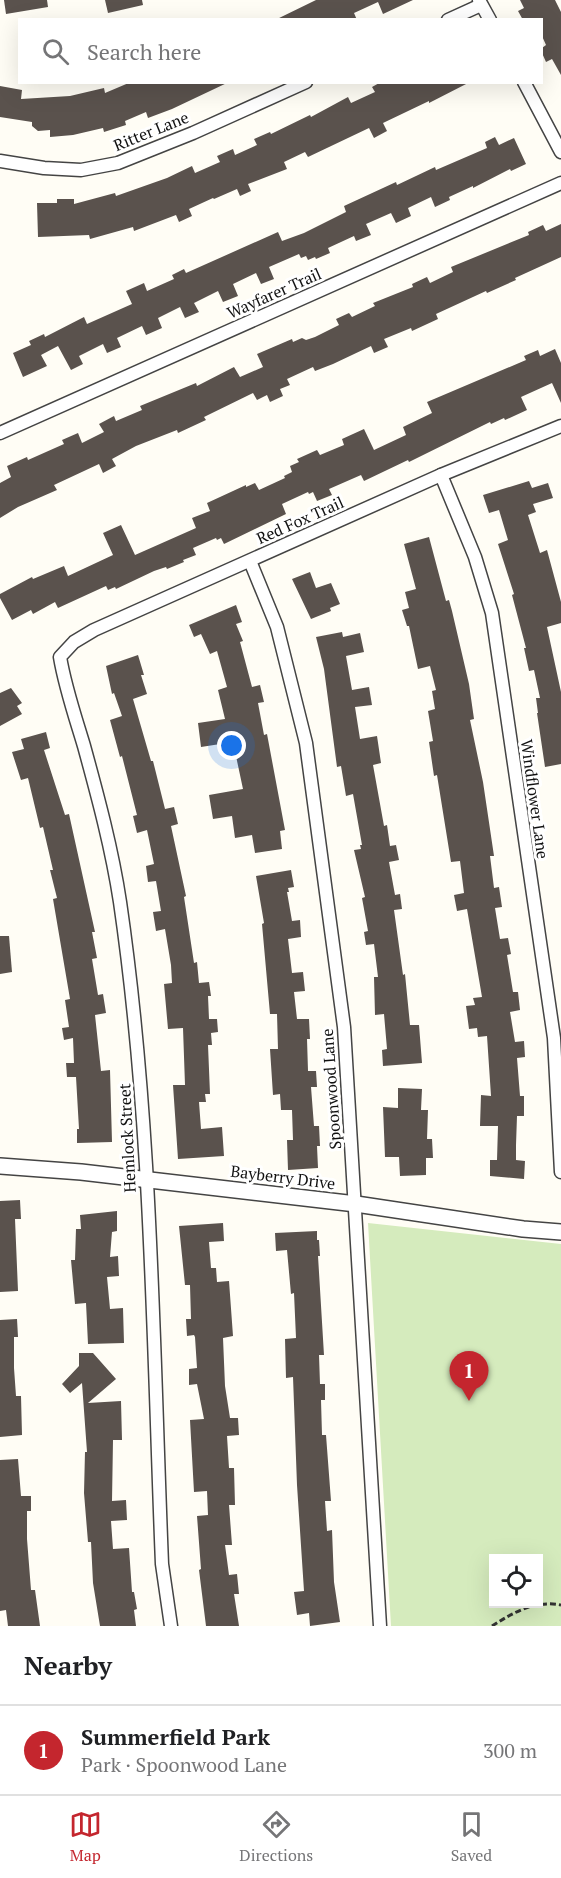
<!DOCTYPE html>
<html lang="en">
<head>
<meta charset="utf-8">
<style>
  body { margin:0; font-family:"PT Serif",serif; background:#f6f6f6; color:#202124 }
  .controls { position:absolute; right:18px; bottom:18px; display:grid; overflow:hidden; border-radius:0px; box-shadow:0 6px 24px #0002 }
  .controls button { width:54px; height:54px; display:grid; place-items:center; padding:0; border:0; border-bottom:2px solid #e0e0e0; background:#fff; color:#202124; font:30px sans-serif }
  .you { position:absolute; left:232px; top:746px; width:21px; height:21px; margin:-15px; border:4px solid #fff; border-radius:50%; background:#1a73e8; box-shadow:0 0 0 9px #1a73e833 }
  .badge { display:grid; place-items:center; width:39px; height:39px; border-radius:50%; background:#c4262e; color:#fff; font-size:20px; font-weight:700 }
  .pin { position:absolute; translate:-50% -50px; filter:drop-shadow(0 2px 3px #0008) }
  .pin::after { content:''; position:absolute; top:32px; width:21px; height:18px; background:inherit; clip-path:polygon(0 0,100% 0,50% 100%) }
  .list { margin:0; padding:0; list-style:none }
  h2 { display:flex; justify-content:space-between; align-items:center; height:78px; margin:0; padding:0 24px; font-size:26px }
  h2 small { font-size:20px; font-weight:400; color:#757577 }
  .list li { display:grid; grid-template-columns:39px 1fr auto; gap:18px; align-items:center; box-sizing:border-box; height:90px; padding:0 24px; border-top:2px solid #e0e0e0 }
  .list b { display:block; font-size:22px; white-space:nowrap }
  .list p { margin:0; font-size:20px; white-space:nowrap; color:#757577 }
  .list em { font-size:20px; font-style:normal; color:#757577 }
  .icon { flex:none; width:33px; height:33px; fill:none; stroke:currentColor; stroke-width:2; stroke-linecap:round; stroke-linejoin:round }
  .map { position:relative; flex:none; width:561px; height:1626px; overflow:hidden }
  .search { position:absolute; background:#fff; box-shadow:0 6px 24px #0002; left:18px; right:18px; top:18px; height:66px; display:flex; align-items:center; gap:15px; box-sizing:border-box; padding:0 21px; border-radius:0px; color:#757577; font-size:22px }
  .sheet { height:168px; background:#fff }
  nav { display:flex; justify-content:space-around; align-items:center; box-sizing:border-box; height:84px; border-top:2px solid #e0e0e0; background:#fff; font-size:16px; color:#757577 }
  nav a { display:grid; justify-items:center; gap:3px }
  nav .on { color:#c4262e }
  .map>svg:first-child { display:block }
</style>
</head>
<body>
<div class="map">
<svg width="561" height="1626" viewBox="0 0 561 1626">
  <rect width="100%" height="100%" fill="#fffdf5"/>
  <path fill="#d5ebbd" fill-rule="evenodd" d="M368,1223L561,1244V1626H391ZM494,1558H538V1604H494Z"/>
  <g fill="#5a524d">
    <polygon points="4,0 47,0 48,7 6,14"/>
    <polygon points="105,0 142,0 143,5 108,13"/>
    <polygon points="316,0 413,0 383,14 378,2 354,13 357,20 275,20"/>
    <polygon points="520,0 555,0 561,12 561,75 552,59 546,62 542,53 542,48 546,45 542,36 542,20 523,20 518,11 524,8"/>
    <polygon points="131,82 229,82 172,109 148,118 146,112 125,121 126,125 104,132 103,128 73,135 50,137 50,130 38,131 32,126 32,122 0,117 0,86 22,90 21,99 70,96 104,88 105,93"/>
    <polygon points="381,82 470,82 429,103 429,101 383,123 387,131 374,138 369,128 308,157 305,152 284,162 287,169 248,184 251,191 240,196 237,189 214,199 213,198 189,209 192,216 179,222 176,215 134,231 133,227 90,239 89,235 38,237 37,203 57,203 57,199 74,199 74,204 115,193 116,196 167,178 192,166 195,173 220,162 217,156 233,149 235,155 257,145 254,139 270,132 271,134 310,115 311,117 348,97 351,103 375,92 372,87"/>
    <polygon points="495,137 499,145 514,138 526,164 511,171 510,169 473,188 473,186 449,197 450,200 435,207 431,197 408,208 411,216 396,223 391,213 366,224 371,235 356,241 354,236 328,248 330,253 316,259 315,257 308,260 306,256 301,258 299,254 269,267 274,279 261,284 256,273 233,284 238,296 223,302 218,291 194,303 199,312 185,318 180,307 158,318 162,328 146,335 142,326 117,338 121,347 107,353 103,344 79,356 83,364 71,370 58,346 41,355 47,366 23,377 13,353 31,345 29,341 44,334 45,337 84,317 87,324 132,304 126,291 144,283 147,291 174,279 172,275 184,269 186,273 278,232 282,241 304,233 346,212 344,206 396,182 397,185 435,167 436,170 487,148 485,142"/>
    <polygon points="561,224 561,257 515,278 516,280 487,293 486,291 436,314 438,319 412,331 411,328 384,339 388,347 374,353 371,346 333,364 315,371 313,367 287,379 290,385 280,389 283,396 270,402 267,395 257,400 253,393 204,417 206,420 178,433 177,430 136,446 112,459 116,466 103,473 99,464 54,485 57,490 18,507 0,518 0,483 11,477 7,466 27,457 28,460 64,444 62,440 78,433 82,443 104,432 99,424 114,416 116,421 142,410 140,406 196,383 197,386 234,367 240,377 263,367 257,354 292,339 293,342 302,338 306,340 315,337 339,325 336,319 349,313 352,317 375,306 373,303 413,287 412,284 427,277 430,283 453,272 451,267 529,235 528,232 543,225 546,231"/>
    <polygon points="555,349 561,363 561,403 552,383 521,397 527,410 505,420 504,418 491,424 490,422 409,462 408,460 364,481 361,475 329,489 332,495 317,501 313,492 309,494 308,492 282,504 286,514 224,544 221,538 217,540 216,538 193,548 196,555 183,560 184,562 167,569 166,567 154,571 116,589 115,587 108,590 106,586 58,608 55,602 33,614 31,610 12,620 0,598 0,594 32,577 33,579 64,566 68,576 113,555 103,533 121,525 135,555 196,528 192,518 210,511 207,503 246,485 246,487 255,483 259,490 285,478 284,476 292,472 290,466 299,462 297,459 317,450 320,455 344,445 342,439 364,429 374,450 406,435 403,427 432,413 427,402 526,360 524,356 538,350 540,356"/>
    <polygon points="529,481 532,488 548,483 553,498 533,504 536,512 528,515 540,553 547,550 561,602 561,623 547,627 561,692 561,764 545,767 537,713 538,713 536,698 540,698 534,670 529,671 524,648 526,648 512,595 514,594 498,544 508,540 499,510 489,513 483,495"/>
    <polygon points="429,537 446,601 449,600 452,611 469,684 474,719 470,720 483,782 494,856 490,856 494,888 499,887 502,907 495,908 500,939 508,938 511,954 507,955 513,992 518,992 520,1010 510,1012 515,1042 524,1041 525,1057 517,1058 520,1096 524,1096 524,1116 517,1116 516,1145 516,1160 525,1161 524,1179 490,1176 490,1160 497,1160 498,1126 480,1126 481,1095 491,1096 487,1036 478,1037 477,1028 469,1029 466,1006 475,1005 473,998 482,997 467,909 457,911 454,895 464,893 460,861 451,862 437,775 434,776 429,742 433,741 428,711 435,709 432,691 436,690 430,666 418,669 409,626 407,626 402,610 409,608 405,592 416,589 404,544"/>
    <polygon points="310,572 316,588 331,583 340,604 330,608 331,611 311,619 292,579"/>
    <polygon points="236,605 242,622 236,624 243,641 240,642 252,687 260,685 264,702 258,703 264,735 267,734 285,830 280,831 282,849 255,853 252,835 235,838 232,816 213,819 209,795 243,789 233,742 201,747 198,723 225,719 218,690 227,687 217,651 210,654 201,634 194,637 189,625"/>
    <polygon points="342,632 343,637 360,633 364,652 346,656 352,690 369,687 372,705 355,707 360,739 377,736 381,763 373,765 384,826 387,825 390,846 396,845 399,860 389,862 395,895 400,894 402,909 394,910 403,975 405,974 410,1025 419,1025 422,1063 383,1066 382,1050 387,1049 384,1014 375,1015 374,977 378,977 374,944 366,945 364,932 368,931 362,898 365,897 354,850 361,849 360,845 362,845 353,794 346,796 341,766 337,767 324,669 316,637"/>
    <polygon points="138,655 144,675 141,675 147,694 133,699 151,761 153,761 165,809 174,807 178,824 171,826 186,896 184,897 194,963 197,962 199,983 209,982 211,996 208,996 209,1019 217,1019 218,1032 211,1033 212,1045 208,1045 210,1094 205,1094 206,1102 199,1102 201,1129 222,1127 224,1156 178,1159 173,1085 185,1085 183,1028 168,1029 164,984 172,983 171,965 165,929 156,931 153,912 161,911 156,881 148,882 146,866 154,864 147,830 137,833 133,816 137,815 122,756 120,757 110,720 122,716 114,693 112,694 106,666"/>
    <polygon points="11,688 22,703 17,706 22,714 0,726 0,693"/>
    <polygon points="46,732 50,748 44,750 65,815 69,814 95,932 92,932 97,958 92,959 98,995 103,994 106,1013 95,1015 101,1071 110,1070 112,1142 77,1143 77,1129 79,1129 76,1077 67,1077 66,1063 74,1063 73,1038 64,1040 62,1028 69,1027 65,1000 70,999 53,899 57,898 50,870 53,870 43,827 40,828 28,778 21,780 12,752 24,749 21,739"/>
    <polygon points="291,870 294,887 288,888 289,892 287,892 292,921 300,920 301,937 288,939 292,973 303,972 305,991 294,992 297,1019 309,1019 310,1039 307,1039 308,1071 316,1071 317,1087 311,1087 314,1126 319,1126 320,1146 317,1146 318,1168 288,1170 287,1140 293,1140 292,1110 281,1110 280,1094 273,1095 270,1049 278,1049 277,1014 270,1014 262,924 264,923 256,876"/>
    <polygon points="0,936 9,936 12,972 0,974"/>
    <polygon points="398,1088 422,1089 421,1110 428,1110 427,1139 432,1139 433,1158 426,1158 426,1175 400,1176 399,1157 385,1157 383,1107 398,1108"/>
    <polygon points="20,1200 21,1219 15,1219 18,1291 0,1292 0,1201"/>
    <polygon points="117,1211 117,1231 112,1232 110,1257 118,1256 119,1276 107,1277 110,1309 123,1308 124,1343 88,1344 86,1303 75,1304 71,1260 75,1260 76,1229 81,1229 80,1215"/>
    <polygon points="223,1223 224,1241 209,1242 211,1268 216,1268 217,1282 229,1281 233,1336 223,1338 225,1386 230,1418 238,1418 239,1435 227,1436 229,1468 234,1468 235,1505 229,1505 232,1545 225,1545 229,1575 237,1574 239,1594 234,1594 239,1626 206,1626 199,1570 201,1569 197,1516 208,1515 207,1491 194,1492 190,1420 204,1419 197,1384 189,1385 189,1369 197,1368 195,1337 194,1335 187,1336 186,1319 191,1319 190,1285 185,1285 179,1226"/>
    <polygon points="317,1231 317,1240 319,1240 320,1256 318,1256 324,1355 319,1355 320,1384 325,1384 325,1400 321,1400 322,1435 326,1435 331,1501 325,1501 327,1531 332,1530 334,1582 340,1622 310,1626 309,1613 297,1615 294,1592 304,1591 297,1485 293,1377 286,1378 285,1339 296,1338 294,1293 291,1294 287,1250 276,1251 275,1233"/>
    <polygon points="17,1319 18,1337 14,1337 14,1368 16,1396 21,1396 22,1435 0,1437 0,1320"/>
    <polygon points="79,1353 93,1353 116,1379 88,1403 121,1401 122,1440 113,1440 112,1501 126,1500 127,1520 111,1521 113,1549 129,1548 132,1592 134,1592 137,1609 134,1610 136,1626 100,1626 93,1583 91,1542 88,1542 84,1493 85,1452 87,1452 82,1383 70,1393 62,1384 79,1366"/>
    <polygon points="18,1459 21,1496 31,1496 31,1511 27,1511 27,1539 31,1590 35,1590 40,1626 8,1626 6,1610 0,1611 0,1460"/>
  </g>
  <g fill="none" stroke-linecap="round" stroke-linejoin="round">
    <g stroke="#444" stroke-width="15">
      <g id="minor">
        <polyline points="479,0 490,20"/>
        <polyline points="448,20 481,5"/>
        <polyline points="524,82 561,152"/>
        <polyline points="0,161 44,168 81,170 118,163 193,133 306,82"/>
        <polyline points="0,433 561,183"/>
        <polyline points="441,475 475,557 492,613 554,1038 561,1172"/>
        <polyline points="250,561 277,627 306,743 344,1027 380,1626"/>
        <path d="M171,1626L162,1564C153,1343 152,1121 120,902C112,849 98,797 84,746C75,716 65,687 60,657L74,642L94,630L441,475L561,426"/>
      </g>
    </g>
    <g stroke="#444" stroke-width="18">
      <polyline id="tertiary" points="0,1166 81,1172 356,1204 523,1229 561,1232"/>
    </g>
    <path stroke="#333" stroke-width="3" stroke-dasharray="6 3" stroke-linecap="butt" d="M492,1626C514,1612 535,1600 561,1605"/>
    <use href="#minor" stroke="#fff" stroke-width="12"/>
    <use href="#tertiary" stroke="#fff" stroke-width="15"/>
  </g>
  <g text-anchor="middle" stroke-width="6" stroke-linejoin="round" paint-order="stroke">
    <g font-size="16" fill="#111" stroke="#fff">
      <text transform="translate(151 131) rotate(-22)" y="6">Ritter Lane</text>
      <text transform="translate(274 293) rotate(-24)" y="6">Wayfarer Trail</text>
      <text transform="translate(300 520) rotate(-24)" y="6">Red Fox Trail</text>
      <text transform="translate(535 799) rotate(82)" y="6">Windflower Lane</text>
      <text transform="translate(331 1089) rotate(-94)" y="6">Spoonwood Lane</text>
      <text transform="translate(127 1138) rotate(-93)" y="6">Hemlock Street</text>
      <text transform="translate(283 1177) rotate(7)" y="6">Bayberry Drive</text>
    </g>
  </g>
</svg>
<div class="controls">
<button><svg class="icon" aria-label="locate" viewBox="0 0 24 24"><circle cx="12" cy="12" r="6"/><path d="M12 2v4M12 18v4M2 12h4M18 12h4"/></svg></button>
</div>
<div class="you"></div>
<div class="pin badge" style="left:469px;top:1401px">1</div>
<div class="search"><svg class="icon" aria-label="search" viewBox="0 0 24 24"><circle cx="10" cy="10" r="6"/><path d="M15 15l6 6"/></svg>Search here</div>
</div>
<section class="sheet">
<h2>Nearby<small></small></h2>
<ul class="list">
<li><span class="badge">1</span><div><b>Summerfield Park</b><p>Park · Spoonwood Lane</p></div><em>300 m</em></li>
</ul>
</section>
<nav>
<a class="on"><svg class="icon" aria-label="map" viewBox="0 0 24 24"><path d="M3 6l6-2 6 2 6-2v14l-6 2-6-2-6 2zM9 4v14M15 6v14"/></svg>Map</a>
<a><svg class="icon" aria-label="directions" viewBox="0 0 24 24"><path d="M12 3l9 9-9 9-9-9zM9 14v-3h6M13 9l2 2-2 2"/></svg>Directions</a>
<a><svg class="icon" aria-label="saved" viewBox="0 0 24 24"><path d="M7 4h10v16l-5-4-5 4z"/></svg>Saved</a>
</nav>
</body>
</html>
